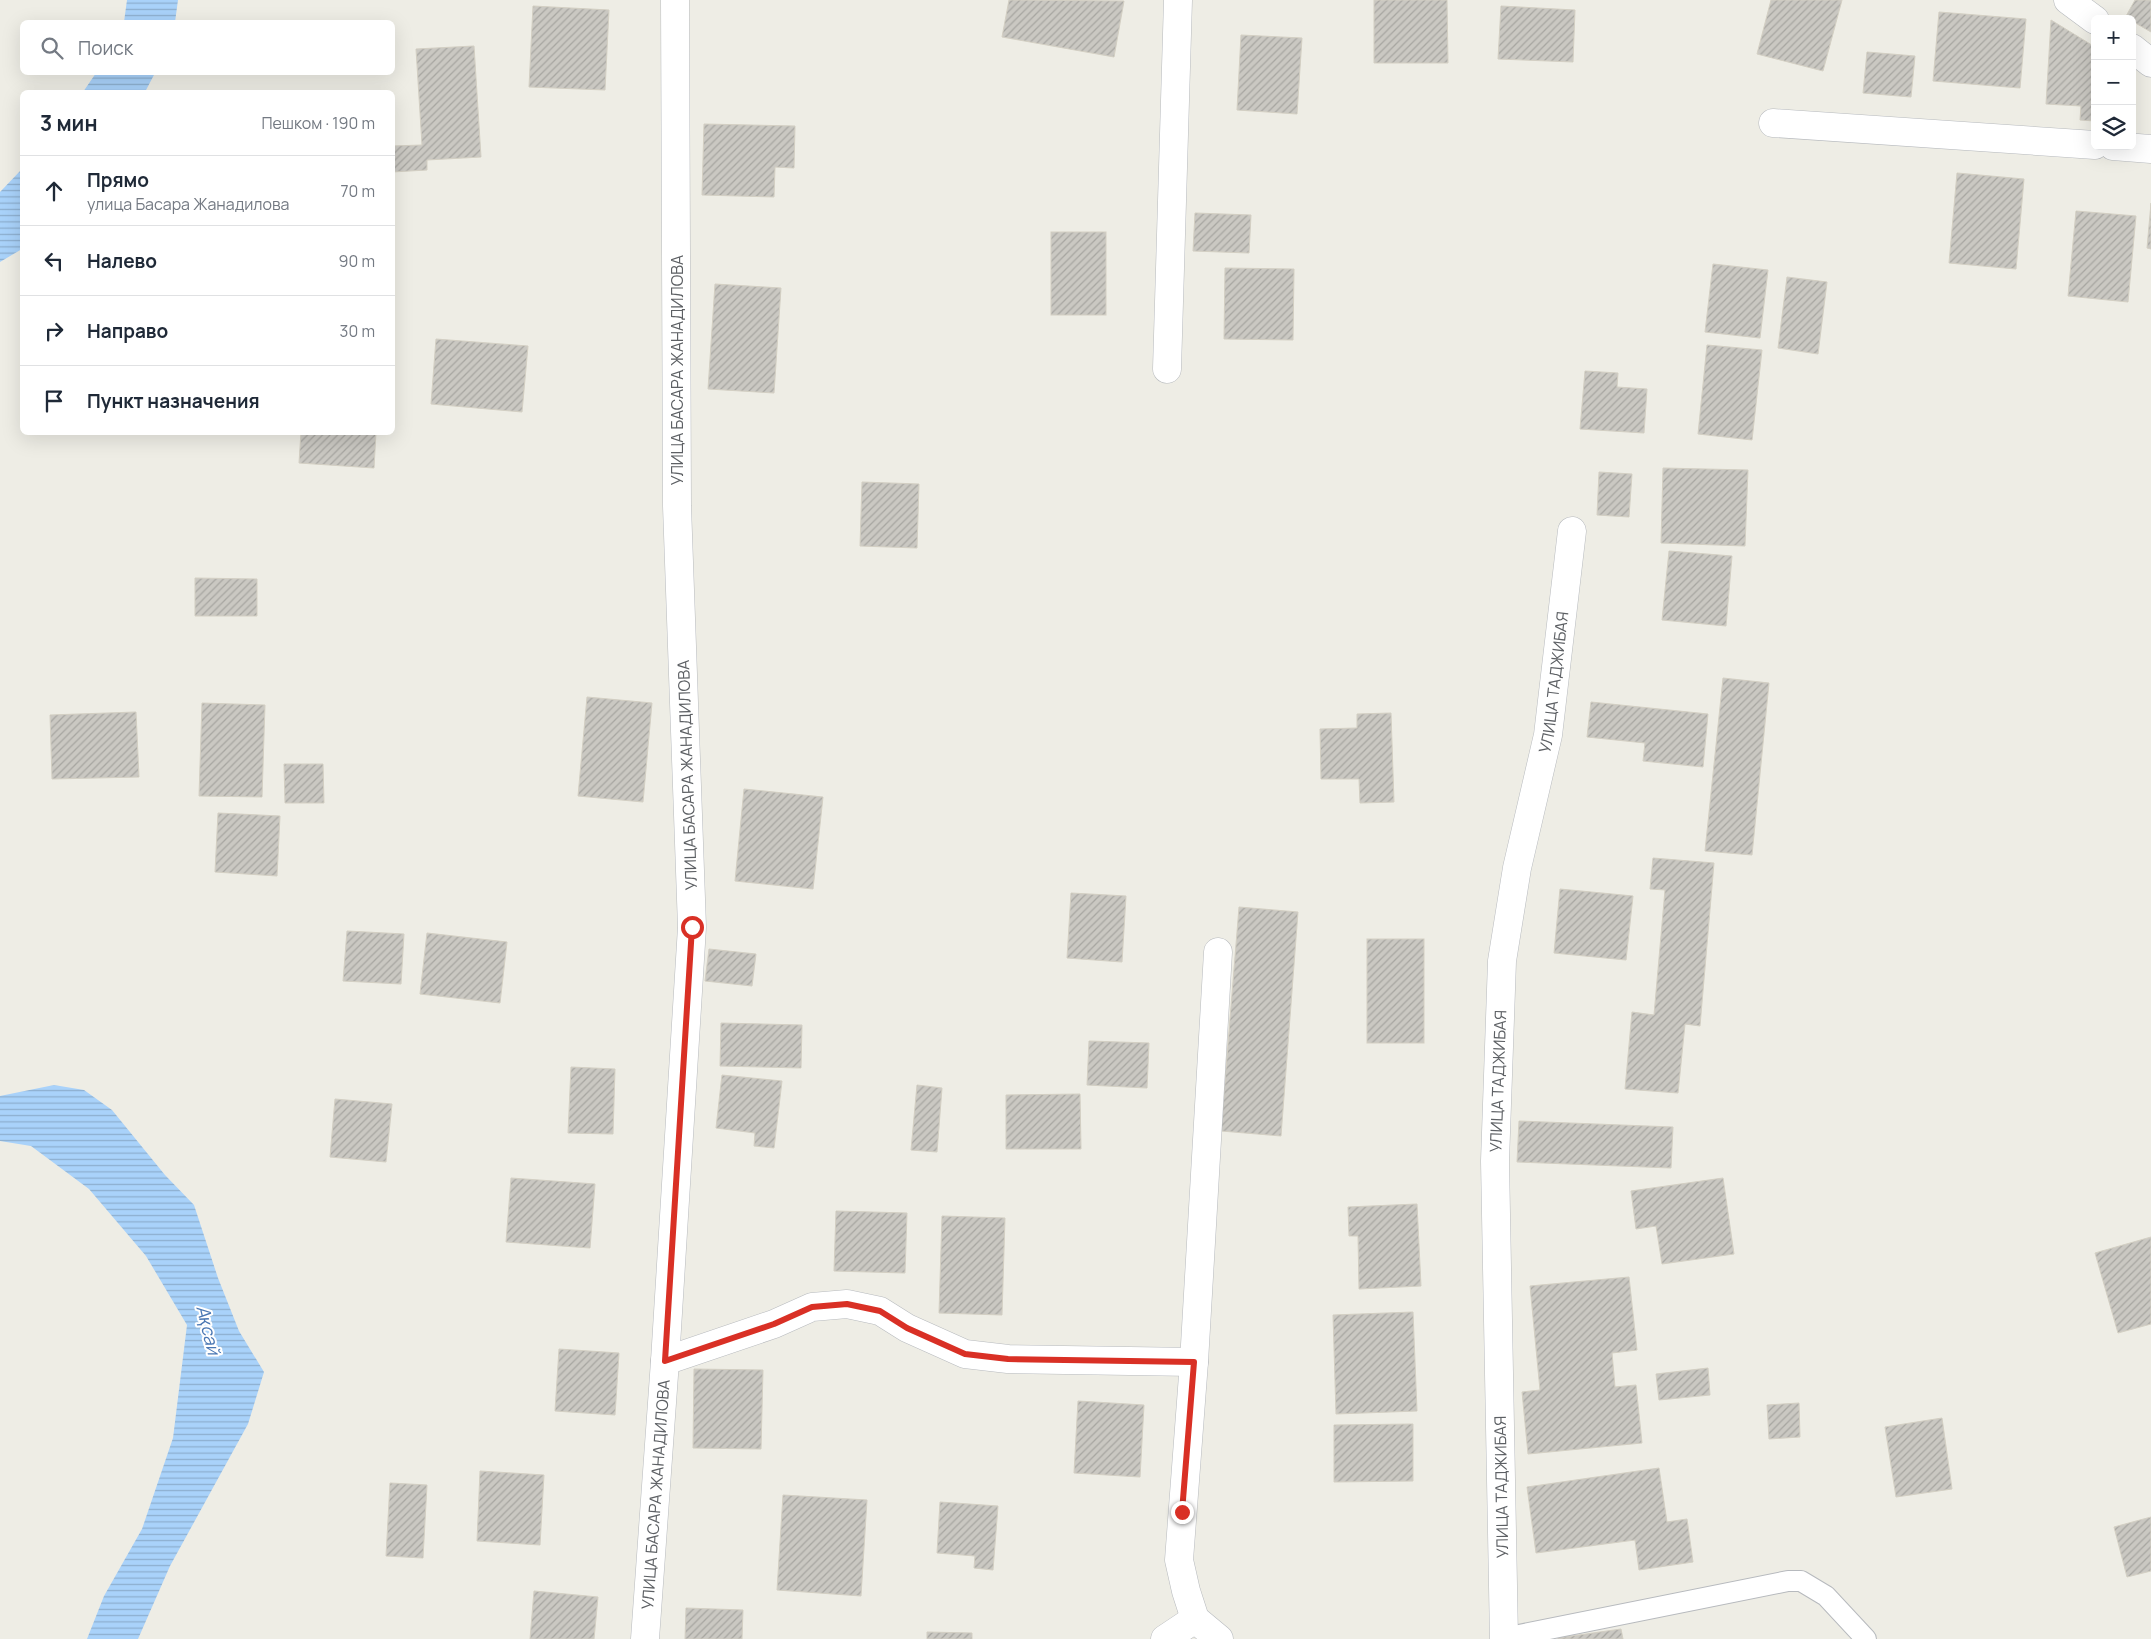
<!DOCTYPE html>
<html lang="ru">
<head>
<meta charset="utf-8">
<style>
  body { margin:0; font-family:Manrope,sans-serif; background:#f6f6f7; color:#1f2937 }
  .controls { position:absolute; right:15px; top:15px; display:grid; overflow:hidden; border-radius:8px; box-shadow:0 5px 20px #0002 }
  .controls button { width:45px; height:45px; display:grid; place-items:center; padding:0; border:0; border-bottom:1px solid #e0e1e3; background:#fff; color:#1f2937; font:25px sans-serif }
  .stop { position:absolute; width:15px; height:15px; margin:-11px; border:4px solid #d93025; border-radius:50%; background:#fff }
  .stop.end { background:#d93025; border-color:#fff; box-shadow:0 1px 5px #0008 }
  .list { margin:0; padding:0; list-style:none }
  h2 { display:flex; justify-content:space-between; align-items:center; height:65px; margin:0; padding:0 20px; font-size:21px }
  h2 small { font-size:16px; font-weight:400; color:#747a83 }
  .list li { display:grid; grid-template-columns:32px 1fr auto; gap:15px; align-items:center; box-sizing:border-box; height:70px; padding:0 20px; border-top:1px solid #e0e1e3 }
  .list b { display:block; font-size:19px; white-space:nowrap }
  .list p { margin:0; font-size:16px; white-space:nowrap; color:#747a83 }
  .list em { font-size:16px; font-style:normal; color:#747a83 }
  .icon { flex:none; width:28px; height:28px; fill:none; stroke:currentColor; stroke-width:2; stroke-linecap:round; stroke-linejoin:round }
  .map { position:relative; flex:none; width:2151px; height:1639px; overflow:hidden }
  .search { position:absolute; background:#fff; box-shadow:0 5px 20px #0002; left:20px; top:20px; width:375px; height:55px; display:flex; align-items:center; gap:12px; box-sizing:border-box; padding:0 18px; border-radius:8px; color:#747a83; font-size:19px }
  .panel { position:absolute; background:#fff; box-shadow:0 5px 20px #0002; left:20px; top:90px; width:375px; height:345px; border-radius:8px }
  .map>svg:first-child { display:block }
</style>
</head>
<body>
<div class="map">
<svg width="2151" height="1639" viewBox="0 0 2151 1639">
  <defs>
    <pattern id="water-rules" width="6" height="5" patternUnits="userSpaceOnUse" patternTransform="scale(1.25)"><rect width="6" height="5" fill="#a9d2fa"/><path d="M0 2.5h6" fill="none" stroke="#8daece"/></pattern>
    <pattern id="building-hatch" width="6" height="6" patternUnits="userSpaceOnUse" patternTransform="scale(1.25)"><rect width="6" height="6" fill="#cac8c2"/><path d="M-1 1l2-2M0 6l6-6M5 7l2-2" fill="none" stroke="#a7a6a1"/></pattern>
  </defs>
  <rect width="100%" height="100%" fill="#eeede5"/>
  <g fill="url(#water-rules)">
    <polygon points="127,0 178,0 175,22 124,22"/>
    <polygon points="96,73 96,72 155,73 145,92 83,92"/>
    <polygon points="22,169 22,249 0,262 0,192"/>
    <polygon points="54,1085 84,1090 112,1110 165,1175 194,1205 218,1278 239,1331 264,1372 248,1424 170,1566 138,1639 87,1639 104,1596 142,1529 173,1438 187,1325 146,1256 89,1189 31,1146 0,1141 0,1096"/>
  </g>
  <g fill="url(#building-hatch)" stroke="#d3cfc3">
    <polygon points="1009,0 1124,1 1114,57 1002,37"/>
    <polygon points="1374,0 1447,0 1448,63 1374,63"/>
    <polygon points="1771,0 1842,0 1823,71 1757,54"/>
    <polygon points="2135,0 2151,0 2151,32 2132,21 2132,19 2125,18"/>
    <polygon points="533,6 609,10 605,90 529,87"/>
    <polygon points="1501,6 1575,10 1573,62 1498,59"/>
    <polygon points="1939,12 2026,19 2020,88 1933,81"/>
    <polygon points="2051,20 2095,47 2095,121 2080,120 2081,106 2046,104"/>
    <polygon points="1241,35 1302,38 1297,114 1237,110"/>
    <polygon points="474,46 481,157 427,160 427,170 392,172 392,146 422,145 416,49"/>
    <polygon points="1867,52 1915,56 1911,97 1863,93"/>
    <polygon points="704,124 795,126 794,168 775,167 774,197 702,195"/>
    <polygon points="1957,173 2024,179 2016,269 1949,263"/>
    <polygon points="2151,203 2151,249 2147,248"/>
    <polygon points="2076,211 2136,216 2128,302 2068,296"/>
    <polygon points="1195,213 1251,215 1249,253 1193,251"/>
    <rect x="1051" y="232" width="55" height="83"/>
    <polygon points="1713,264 1768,270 1760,338 1705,332"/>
    <polygon points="1225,268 1294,269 1293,340 1224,339"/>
    <polygon points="1787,277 1827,282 1818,354 1778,348"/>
    <polygon points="715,284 781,288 774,393 708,389"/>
    <polygon points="436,339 528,346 522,412 431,404"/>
    <polygon points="1707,345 1762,350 1752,440 1698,434"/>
    <polygon points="1585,371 1618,373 1617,387 1647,389 1644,433 1580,429"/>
    <polygon points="301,432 376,432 374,468 299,463"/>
    <polygon points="1663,468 1748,470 1745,546 1661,543"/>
    <polygon points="1599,472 1632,474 1629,517 1597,515"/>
    <polygon points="862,482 919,484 917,548 860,546"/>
    <polygon points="1669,551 1732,556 1726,626 1662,620"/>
    <polygon points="195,578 257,579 257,616 195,616"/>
    <polygon points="1723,678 1769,683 1752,855 1705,851"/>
    <polygon points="587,697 652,703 643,802 578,796"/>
    <polygon points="1591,702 1708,714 1703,767 1643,761 1645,743 1587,737"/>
    <polygon points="202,703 265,705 262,797 199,796"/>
    <polygon points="136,712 139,777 52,779 50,715"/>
    <polygon points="1391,713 1394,802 1360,803 1359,779 1321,779 1320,729 1357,728 1357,714"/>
    <polygon points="284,764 323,764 324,803 285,803"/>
    <polygon points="744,789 823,797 813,889 735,881"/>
    <polygon points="218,813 280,816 277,876 215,872"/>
    <polygon points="1653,858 1714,863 1700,1026 1685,1024 1678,1093 1625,1089 1632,1012 1654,1015 1665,890 1650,889"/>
    <polygon points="1560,889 1633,896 1626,960 1554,953"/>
    <polygon points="1071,893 1126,896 1122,962 1067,958"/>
    <polygon points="1239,907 1298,912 1281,1136 1221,1131"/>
    <polygon points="347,931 404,934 401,984 343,981"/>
    <polygon points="427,933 507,942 500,1003 420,994"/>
    <rect x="1367" y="939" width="57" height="104"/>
    <polygon points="709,949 756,954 752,986 705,981"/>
    <polygon points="721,1023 802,1025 801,1068 720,1066"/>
    <polygon points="1089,1041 1149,1043 1147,1088 1087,1085"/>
    <polygon points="571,1067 615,1069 613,1134 568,1133"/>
    <polygon points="722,1075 782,1081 774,1148 754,1146 755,1133 716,1128"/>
    <polygon points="917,1085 942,1088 937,1152 911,1150"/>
    <polygon points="1080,1094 1081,1149 1006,1149 1006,1095"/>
    <polygon points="335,1099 392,1104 386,1162 330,1157"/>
    <polygon points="1519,1121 1673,1127 1671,1168 1517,1162"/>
    <polygon points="511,1178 595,1184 590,1248 506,1242"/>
    <polygon points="1723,1178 1734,1254 1662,1264 1656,1226 1636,1229 1631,1191"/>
    <polygon points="1417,1204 1421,1286 1359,1289 1358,1236 1349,1236 1348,1207"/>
    <polygon points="836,1211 907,1213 905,1273 834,1271"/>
    <polygon points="942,1216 1005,1218 1002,1315 939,1313"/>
    <polygon points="2151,1237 2151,1324 2118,1333 2095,1253"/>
    <polygon points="1629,1277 1637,1350 1612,1353 1615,1387 1636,1385 1642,1443 1528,1454 1522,1392 1540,1390 1530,1286"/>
    <polygon points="1413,1312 1417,1411 1336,1414 1333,1315"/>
    <polygon points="559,1349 619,1353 615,1415 555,1411"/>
    <polygon points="1708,1368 1710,1395 1659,1400 1656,1374"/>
    <polygon points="694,1369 763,1370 761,1449 693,1448"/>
    <polygon points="1078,1401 1144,1405 1140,1477 1074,1473"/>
    <polygon points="1799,1403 1800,1437 1769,1439 1767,1405"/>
    <polygon points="1942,1418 1952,1489 1896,1497 1885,1427"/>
    <polygon points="1413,1424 1413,1481 1334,1482 1334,1425"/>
    <polygon points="1659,1468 1667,1522 1687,1519 1693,1562 1639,1570 1635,1540 1536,1553 1527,1487"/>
    <polygon points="480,1471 544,1475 540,1545 477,1541"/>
    <polygon points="390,1483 427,1485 423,1558 386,1556"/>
    <polygon points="783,1495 867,1500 861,1596 777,1590"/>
    <polygon points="940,1502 998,1506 993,1570 974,1568 975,1556 937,1553"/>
    <polygon points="2151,1517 2151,1571 2127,1577 2114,1527"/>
    <polygon points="534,1591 598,1597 594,1639 530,1639"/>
    <polygon points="686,1608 743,1610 742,1639 685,1639"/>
    <polygon points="1621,1629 1623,1639 1558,1639 1558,1638"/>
    <polygon points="927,1632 972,1633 972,1639 927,1639"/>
  </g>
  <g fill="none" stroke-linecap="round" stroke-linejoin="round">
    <g stroke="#b7babe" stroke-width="22">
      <polyline id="service" points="1504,1638 1788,1581 1801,1581 1826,1596 1866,1639"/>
    </g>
    <g stroke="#b7babe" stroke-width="29">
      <g id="minor">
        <polyline points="2068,0 2095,20"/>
        <polyline points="2132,48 2151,63"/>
        <polyline points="1773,123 2095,145"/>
        <polyline points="2113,146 2151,149"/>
        <polyline points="1167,369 1178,0"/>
        <polyline points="1218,952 1194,1362 1179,1560 1186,1591 1195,1619 1219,1639"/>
        <polyline points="665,1361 774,1324 812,1307 847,1304 880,1311 907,1328 965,1354 1008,1359 1194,1362"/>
        <path id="s1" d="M645,1639L665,1361L692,927L677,506L675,0"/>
        <polyline points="1165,1639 1195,1619"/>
        <path id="s2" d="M1504,1639L1495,1161L1502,961L1517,868L1548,735L1572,531"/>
      </g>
    </g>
    <use href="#service" stroke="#fff" stroke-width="20"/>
    <use href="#minor" stroke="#fff" stroke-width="28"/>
  </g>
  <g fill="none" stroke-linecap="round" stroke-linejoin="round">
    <polyline stroke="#d93025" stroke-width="6" points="692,927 665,1361 774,1324 812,1307 847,1304 880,1311 907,1328 965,1354 1008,1359 1194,1362 1182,1512"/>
  </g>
  <g text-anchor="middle" stroke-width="4" stroke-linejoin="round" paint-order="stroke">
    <g font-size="16" fill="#5d6064" stroke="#fff">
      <text transform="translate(677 370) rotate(-90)" y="6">УЛИЦА БАСАРА ЖАНАДИЛОВА</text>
      <text dy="6" stroke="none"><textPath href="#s2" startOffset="962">УЛИЦА ТАДЖИБАЯ</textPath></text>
      <text transform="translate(687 775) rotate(-92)" y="6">УЛИЦА БАСАРА ЖАНАДИЛОВА</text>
      <text dy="6" stroke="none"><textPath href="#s2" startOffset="558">УЛИЦА ТАДЖИБАЯ</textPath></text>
      <text transform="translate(1501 1487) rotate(-91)" y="6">УЛИЦА ТАДЖИБАЯ</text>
      <text dy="6" stroke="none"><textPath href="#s1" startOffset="145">УЛИЦА БАСАРА ЖАНАДИЛОВА</textPath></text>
    </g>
    <g font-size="18" font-style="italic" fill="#4a77b3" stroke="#fff">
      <text transform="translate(208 1330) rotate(76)" y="6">Ақсай</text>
    </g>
  </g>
</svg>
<div class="controls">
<button>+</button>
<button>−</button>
<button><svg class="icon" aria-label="layers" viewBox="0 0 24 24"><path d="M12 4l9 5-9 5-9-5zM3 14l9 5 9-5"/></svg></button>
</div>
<div class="stop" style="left:692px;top:927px"></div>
<div class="stop end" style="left:1182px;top:1512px"></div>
<div class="search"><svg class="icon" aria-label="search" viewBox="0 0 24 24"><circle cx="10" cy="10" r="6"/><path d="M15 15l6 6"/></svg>Поиск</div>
<section class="panel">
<h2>3 мин<small>Пешком · 190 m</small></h2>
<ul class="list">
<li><svg class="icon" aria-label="ahead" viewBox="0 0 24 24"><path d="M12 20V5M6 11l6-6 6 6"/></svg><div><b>Прямо</b><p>улица Басара Жанадилова</p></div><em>70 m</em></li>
<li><svg class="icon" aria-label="left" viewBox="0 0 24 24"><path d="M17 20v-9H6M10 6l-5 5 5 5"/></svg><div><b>Налево</b></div><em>90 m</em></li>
<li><svg class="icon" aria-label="right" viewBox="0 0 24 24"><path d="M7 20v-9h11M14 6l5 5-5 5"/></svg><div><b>Направо</b></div><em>30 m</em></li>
<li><svg class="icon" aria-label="arrive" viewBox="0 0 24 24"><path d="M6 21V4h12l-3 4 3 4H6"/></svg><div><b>Пункт назначения</b></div></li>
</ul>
</section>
</div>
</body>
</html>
